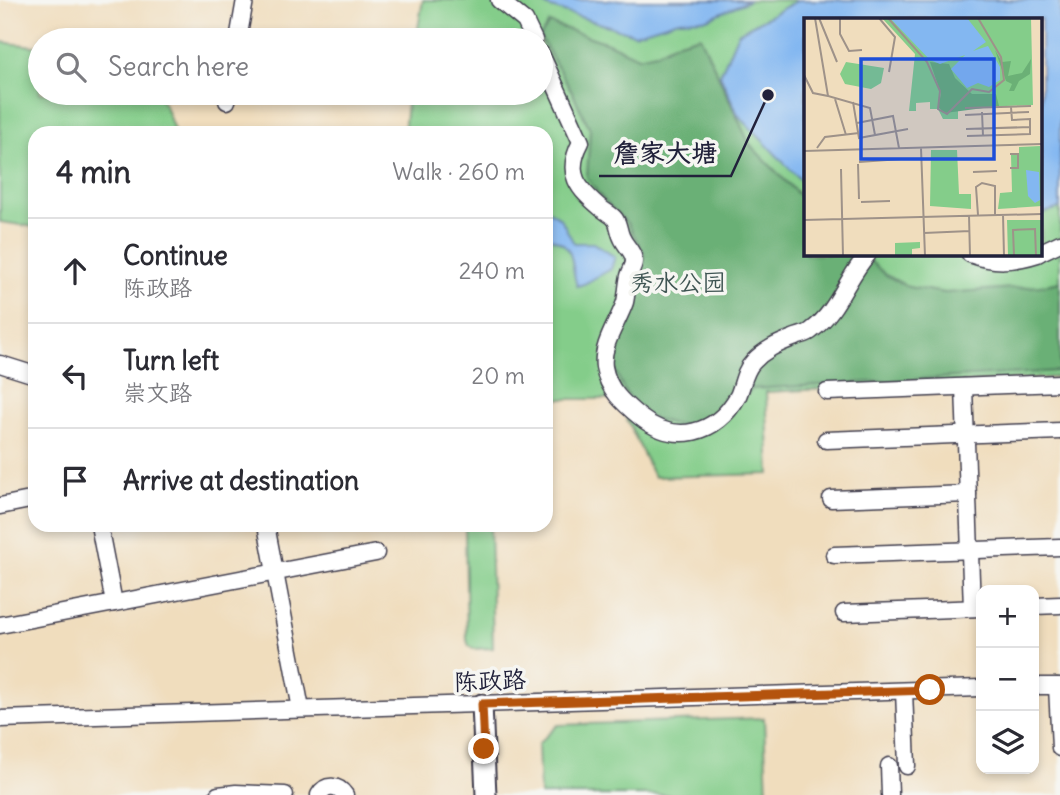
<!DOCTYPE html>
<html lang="en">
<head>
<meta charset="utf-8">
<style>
  body { margin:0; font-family:Delius,"LXGW WenKai TC",sans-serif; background:#f2f2f3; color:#2b2b33 }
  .controls { position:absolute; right:21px; bottom:21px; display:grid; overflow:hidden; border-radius:14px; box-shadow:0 4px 10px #0003 }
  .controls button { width:63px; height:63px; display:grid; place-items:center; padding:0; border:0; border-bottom:2px solid #e1e1e2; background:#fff; color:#2b2b33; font:35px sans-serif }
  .stop { position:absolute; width:21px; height:21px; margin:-16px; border:5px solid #b45309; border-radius:50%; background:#fff }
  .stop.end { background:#b45309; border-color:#fff; box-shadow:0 2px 7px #0008 }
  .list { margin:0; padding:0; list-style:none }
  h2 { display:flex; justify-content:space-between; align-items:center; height:91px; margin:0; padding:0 28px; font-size:30px }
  h2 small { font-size:23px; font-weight:400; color:#7c7c81 }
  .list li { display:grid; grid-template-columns:46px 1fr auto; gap:21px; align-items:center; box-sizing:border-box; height:105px; padding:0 28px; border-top:2px solid #e1e1e2 }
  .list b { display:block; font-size:26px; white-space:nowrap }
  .list p { margin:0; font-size:23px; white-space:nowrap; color:#7c7c81 }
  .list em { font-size:23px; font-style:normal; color:#7c7c81 }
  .icon { flex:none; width:38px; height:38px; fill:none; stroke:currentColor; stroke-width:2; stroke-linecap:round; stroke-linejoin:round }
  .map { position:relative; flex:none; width:1060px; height:795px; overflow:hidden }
  .search { position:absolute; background:#fff; box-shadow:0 4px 10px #0003; left:28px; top:28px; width:525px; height:77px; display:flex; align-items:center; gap:18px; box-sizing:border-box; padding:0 24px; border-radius:38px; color:#7c7c81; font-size:26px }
  .panel { position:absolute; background:#fff; box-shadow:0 4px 10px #0003; left:28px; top:126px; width:525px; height:406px; border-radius:21px }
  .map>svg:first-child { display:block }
</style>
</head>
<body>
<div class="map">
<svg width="1060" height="795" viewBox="0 0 1060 795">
  <rect width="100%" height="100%" fill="#f6f6f2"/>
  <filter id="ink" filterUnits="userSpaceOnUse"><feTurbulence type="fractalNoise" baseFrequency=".0143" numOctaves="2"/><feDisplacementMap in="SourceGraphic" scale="14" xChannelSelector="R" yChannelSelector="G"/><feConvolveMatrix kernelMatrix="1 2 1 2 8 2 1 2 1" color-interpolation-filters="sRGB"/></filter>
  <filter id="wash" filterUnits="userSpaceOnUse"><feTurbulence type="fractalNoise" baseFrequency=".00686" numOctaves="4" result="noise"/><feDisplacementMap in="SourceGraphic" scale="28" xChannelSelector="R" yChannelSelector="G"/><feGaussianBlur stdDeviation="1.57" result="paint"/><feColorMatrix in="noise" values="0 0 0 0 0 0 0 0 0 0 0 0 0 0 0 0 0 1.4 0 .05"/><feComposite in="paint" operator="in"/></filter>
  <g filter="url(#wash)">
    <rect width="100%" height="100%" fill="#f0ddbd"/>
    <g fill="#84cd8a" stroke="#537862" stroke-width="2" fill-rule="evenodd">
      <path d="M423,0H1060V377L766,392L770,474L654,477L626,417L614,399H554L552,343H546V133H404L408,93H541V40H416ZM806,19H1041V254H806Z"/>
      <polygon points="0,42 40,47 40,93 156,93 165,106 175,133 35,133 35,227 0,222"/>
      <polygon points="465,525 490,525 493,648 473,649 469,646 467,640"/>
      <polygon points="764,718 767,795 540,795 538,744 558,725"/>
    </g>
    <polygon fill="#6bb076" stroke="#466958" stroke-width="2" points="549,23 608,43 638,57 656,53 675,43 700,36 750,145 806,202 806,254 862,254 886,275 908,287 945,293 1040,286 1060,282 1060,371 752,389 719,423 698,425 673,424 645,416 625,392 611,362 611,348 621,331 642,276 644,254 628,224 602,198 587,178 590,129 572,92 540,37"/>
    <g fill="#83b7f1" stroke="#526c96" stroke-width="2">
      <polygon points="539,0 750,0 707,19 679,20 634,34 548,7"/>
      <polygon points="798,0 1060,0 1060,208 1041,214 1041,19 806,19 806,186 738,115 720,75 738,33"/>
      <path d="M548,211C563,215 566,231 574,243H593L615,257L611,269L584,284L577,286C569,261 578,244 546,237V212Z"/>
    </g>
  </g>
  <g filter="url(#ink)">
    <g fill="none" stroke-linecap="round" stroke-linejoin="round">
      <g stroke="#413e4e" stroke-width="19">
        <g id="minor">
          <polyline points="499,0 525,21 534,40"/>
          <polyline points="238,40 245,0"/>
          <path d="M541,54L581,142C564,174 578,189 602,209C606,212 612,215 615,219C619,224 619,233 622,238C625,245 631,250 633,256C636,265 631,268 629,276C627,284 627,293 625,302C618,323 601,344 604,367C608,390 623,403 640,417C675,445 716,435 738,396C743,385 744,371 753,362C764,350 777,344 793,338C799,335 807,335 812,330C838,311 847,277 868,254"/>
          <polyline points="227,101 229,93"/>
          <polyline points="1041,252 1060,243"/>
          <path d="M970,254C994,263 1013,262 1038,254"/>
          <polyline points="0,364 35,375"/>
          <polyline points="964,387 972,608"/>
          <polyline points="827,392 1060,383"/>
          <polyline points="826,440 1060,431"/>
          <polyline points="831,499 968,494"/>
          <polyline points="0,506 35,499"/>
          <polyline points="99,525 114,603"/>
          <polyline points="266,525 301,709"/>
          <polyline points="834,555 1060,547"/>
          <polyline points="1034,606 1060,605"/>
          <polyline points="844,613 981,608"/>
          <polyline points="0,625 376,553"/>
          <polyline points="1034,686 1060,686"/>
          <polyline points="1057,686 1060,748"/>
          <polyline points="904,691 907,766"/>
          <polyline points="0,719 981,688"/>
          <polyline points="889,766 890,795"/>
          <polyline points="218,795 236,793 285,795"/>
          <path d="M319,795C326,783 338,785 345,795"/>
        </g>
      </g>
      <g stroke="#413e4e" stroke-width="23">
        <polyline id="major" points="482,704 486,795"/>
      </g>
      <use href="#minor" stroke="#fff" stroke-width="16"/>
      <use href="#major" stroke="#fff" stroke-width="19"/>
    </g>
  </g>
  <g fill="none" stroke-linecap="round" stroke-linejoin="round" filter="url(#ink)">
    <polyline stroke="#b45309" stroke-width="9" points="484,749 482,704 930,690"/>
  </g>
  <g text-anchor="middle" stroke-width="7" stroke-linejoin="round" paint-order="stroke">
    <g font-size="24" fill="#3f5553" stroke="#f6f6f2">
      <text x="678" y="291">秀水公园</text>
    </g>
    <g font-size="24" fill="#22223b" stroke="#f6f6f2">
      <text transform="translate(490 681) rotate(-2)" y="8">陈政路</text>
    </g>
  </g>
  <g transform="translate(804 18)">
    <rect width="238" height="238" fill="#f0ddbd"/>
    <path d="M78,0H227L229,87L154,90V101H139L134,91H126V84L112,85V93H105L111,36ZM42,44L80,50L77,65L67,71L41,66L36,56ZM236,128L238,188L194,191L196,175L208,174L207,137H215V129ZM127,132H153L155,176H167V191L126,188ZM203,202H238V238H204ZM116,224V230L108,231V238H91V225Z" fill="#84cd8a"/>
    <path d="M191,32L198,44L207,43L204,58L218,55L227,41L226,56L215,63L210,73H205L208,66L202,63ZM126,44L145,46L151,60L168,76H192L195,88L141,95L134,89L137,76Z" fill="#6bb076"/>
    <path d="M86,0H163L182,24L169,33L184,28L196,49V62L185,69L174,65L163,70L147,51L161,37L136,46L126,42ZM222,152L235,154L236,182L231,185L224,178Z" fill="#83b7f1"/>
    <path fill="none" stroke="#9e9289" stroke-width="2" d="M11,0L24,78L66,90L71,117M15,0L33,44M36,0V16L45,33L58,32M75,0L91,19L85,54M84,0L123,44L136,73L134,91L143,96L168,71L185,74L200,62L197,39L174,0M0,57L9,75L24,78M31,81L42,117M49,84L55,120L104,111M161,90L227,88M178,94L179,118M161,97L225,94M53,105L89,98L95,130M162,111L226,109M163,118L226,116V101L208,102L207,89M13,130L21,119L55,115M117,130L121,238M0,133L238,126M206,136H214V150H206M55,144L97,141M54,146L55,181M37,151L39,238M169,154L193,153M57,184L86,183M199,196L200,238M165,197L166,238M174,197L172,169L178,165L191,168V197M0,202L238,196M120,215L166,213M210,238L209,212L231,211L232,238"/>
    <path fill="#1d4ed8" fill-opacity="0.15" stroke="#1d4ed8" stroke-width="3.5" d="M57,41H190V141H57Z"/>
    <rect width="238" height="238" fill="none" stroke="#22223b" stroke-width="3.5"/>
  </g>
  <path fill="none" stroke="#22223b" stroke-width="2.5" d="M768 95L731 176H599"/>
  <circle fill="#22223b" stroke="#f6f6f2" stroke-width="2.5" cx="768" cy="95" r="7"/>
  <g font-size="26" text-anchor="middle" font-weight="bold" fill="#22223b" stroke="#f6f6f2" stroke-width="7" stroke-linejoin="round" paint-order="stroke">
    <text x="665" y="162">詹家大塘</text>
  </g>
</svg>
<div class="controls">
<button>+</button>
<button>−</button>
<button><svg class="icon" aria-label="layers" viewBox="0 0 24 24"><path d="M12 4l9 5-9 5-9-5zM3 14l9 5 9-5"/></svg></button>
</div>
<div class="stop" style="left:930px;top:690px"></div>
<div class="stop end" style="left:484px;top:749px"></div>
<div class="search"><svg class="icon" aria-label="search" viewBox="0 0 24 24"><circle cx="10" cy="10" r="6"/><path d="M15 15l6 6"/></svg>Search here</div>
<section class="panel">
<h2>4 min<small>Walk · 260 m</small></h2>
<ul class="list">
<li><svg class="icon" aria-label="ahead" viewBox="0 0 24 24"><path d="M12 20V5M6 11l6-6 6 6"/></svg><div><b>Continue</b><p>陈政路</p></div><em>240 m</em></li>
<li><svg class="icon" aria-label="left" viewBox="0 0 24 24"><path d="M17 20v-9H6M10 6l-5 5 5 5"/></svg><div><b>Turn left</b><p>崇文路</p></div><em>20 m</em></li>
<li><svg class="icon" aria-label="arrive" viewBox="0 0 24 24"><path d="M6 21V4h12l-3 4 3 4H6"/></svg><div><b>Arrive at destination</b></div></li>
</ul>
</section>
</div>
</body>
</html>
